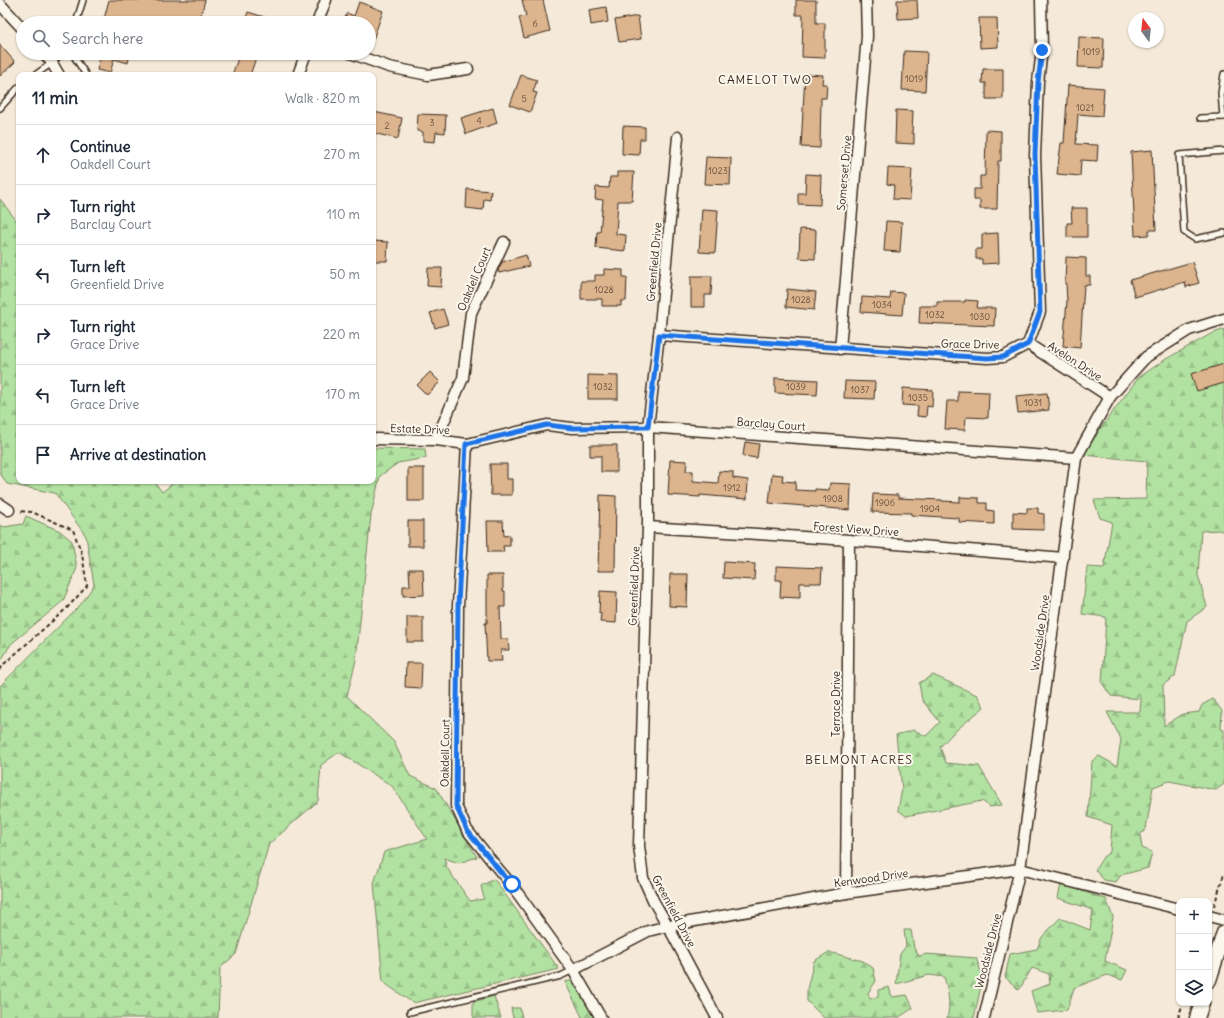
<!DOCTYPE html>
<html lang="en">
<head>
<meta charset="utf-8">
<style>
  body { margin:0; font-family:Delius,sans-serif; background:#f6f6f7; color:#1f2937 }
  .controls { position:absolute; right:12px; bottom:12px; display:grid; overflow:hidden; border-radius:8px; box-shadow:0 1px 3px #0004 }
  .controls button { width:36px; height:36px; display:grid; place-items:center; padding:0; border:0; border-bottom:1px solid #e0e1e3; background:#fff; color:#1f2937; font:20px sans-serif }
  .compass { position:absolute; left:1128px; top:12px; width:36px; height:36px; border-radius:50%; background:#fff; box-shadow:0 1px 3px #0004; rotate:345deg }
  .stop { position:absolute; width:12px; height:12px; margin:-9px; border:3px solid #1a73e8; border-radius:50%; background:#fff }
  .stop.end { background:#1a73e8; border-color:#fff; box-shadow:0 1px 4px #0008 }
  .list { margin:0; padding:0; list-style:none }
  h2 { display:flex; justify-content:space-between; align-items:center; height:52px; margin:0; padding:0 16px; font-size:17px }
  h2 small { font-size:13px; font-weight:400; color:#747a83 }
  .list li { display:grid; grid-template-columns:26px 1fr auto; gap:12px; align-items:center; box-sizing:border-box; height:60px; padding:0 16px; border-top:1px solid #e0e1e3 }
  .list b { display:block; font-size:15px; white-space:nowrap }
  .list p { margin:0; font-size:13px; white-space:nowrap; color:#747a83 }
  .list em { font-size:13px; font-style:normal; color:#747a83 }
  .icon { flex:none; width:22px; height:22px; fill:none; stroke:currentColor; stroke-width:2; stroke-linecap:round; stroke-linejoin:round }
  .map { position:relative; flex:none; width:1224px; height:1018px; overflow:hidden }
  .search { position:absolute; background:#fff; box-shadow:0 1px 3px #0004; left:16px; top:16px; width:360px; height:44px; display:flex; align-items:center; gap:10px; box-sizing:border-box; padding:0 14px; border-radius:22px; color:#747a83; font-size:15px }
  .panel { position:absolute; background:#fff; box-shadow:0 1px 3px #0004; left:16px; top:72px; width:360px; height:412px; border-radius:8px }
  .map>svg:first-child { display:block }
</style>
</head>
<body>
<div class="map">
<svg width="1224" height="1018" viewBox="0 0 1224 1018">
  <defs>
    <pattern id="forest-firs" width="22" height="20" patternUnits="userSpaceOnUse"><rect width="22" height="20" fill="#b2e2a2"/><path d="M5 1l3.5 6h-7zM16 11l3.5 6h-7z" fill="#9ac28b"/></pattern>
  </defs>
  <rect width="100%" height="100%" fill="#f5ead9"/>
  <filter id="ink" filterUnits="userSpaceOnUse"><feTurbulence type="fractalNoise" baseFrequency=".025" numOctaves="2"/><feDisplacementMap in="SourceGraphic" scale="8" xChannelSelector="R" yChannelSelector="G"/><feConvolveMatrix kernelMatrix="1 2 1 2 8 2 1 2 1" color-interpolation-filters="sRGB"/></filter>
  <g filter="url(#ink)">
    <g fill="url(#forest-firs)" stroke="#768660">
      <polygon points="0,199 19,224 19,481 154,481 162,492 176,481 373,481 373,448 425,449 426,458 398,463 380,476 371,515 356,660 347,696 394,742 410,776 436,788 477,857 459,863 444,858 447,868 470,901 484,899 481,886 494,879 559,969 413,1003 383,982 374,883 384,852 427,839 392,786 339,752 321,765 318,801 269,844 236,954 220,968 218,1018 0,1018 0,686 81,604 94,585 86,536 55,493 7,484 0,473"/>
      <polygon points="1224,329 1224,532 1219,530 1201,531 1198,575 1207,607 1187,621 1175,676 1163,685 1164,726 1183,714 1199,712 1202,705 1213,699 1222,711 1221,729 1224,730 1224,784 1216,790 1169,781 1153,787 1146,829 1140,835 1142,848 1152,852 1148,868 1121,875 1116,882 1104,880 1095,870 1103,857 1110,852 1112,825 1088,817 1092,761 1099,756 1117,766 1121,739 1107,712 1140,712 1141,699 1111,696 1102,683 1106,617 1082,614 1087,567 1104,568 1112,522 1100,518 1094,500 1146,499 1147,461 1083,455 1103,425 1138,378 1166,359 1209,335"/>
      <polygon points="26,516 60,531 72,541 77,568 63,601 11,644 0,662 0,525 4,527 23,524"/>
      <polygon points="933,675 977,695 984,707 953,733 940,747 946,763 979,766 1002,805 990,807 982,801 906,816 898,810 902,789 896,735 914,730 926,736 940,722 922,700 919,683"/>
      <polygon points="1061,884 1106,899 1113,917 1105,961 1127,970 1122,980 1107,975 1074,988 1067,1010 1037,1013 1031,991 1050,984 1049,974 1032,968 1019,990 1005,977 1010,954 1037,949 1042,937 1060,918 1090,930 1093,910 1058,898"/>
      <path d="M904,930H911L914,948L919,956L927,954L976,958L983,977L974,1018H947C951,1006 948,989 944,977L929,975L896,984L900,954L906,946Z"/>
      <polygon points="829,952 863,961 873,968 876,981 868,993 870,999 878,997 878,990 889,987 892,997 907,995 913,1008 898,1018 824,1018 807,1001 807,989 814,961"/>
      <polygon points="574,980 594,1018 580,1018 582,1017 565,982"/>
      <polygon points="494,996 501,1018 474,1018 473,1016 473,1002"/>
      <polygon points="511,1008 520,1008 522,1018 513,1018"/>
    </g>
    <g fill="#dcb48d" stroke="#3b2a1e">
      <polygon points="109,0 205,0 199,23 103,23"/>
      <polygon points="522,0 543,0 550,31 524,38 519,17 526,16"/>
      <polygon points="796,0 816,0 816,23 825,23 825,58 802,57 803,15 796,15"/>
      <polygon points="897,0 917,0 918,18 898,19"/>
      <polygon points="359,2 383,11 370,48 369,48 369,23 343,23 347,13 354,16"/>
      <polygon points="606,7 608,22 591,25 589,10"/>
      <polygon points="248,12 277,21 277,23 244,23"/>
      <polygon points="638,16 641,39 619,42 615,20"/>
      <polygon points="979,18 997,18 998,47 980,48"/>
      <polygon points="1079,37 1104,38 1103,68 1078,67"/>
      <polygon points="0,45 15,62 0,76"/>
      <polygon points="904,51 927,52 925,91 902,90"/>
      <polygon points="101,53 130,53 128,63 114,59 110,73 97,70"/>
      <polygon points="240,53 256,58 250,75 232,75"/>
      <polygon points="983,69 1003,69 1003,99 986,99 986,83 982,83"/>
      <polygon points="805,74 823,75 822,84 827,84 826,98 821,98 820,148 801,147"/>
      <polygon points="521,75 537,80 533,92 537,93 530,112 510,105"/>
      <polygon points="1068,85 1104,88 1102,116 1078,114 1076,144 1098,145 1097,161 1081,160 1080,176 1057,174 1061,143 1064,143"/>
      <polygon points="493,108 497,123 466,134 461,118"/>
      <polygon points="896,110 913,111 912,133 914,133 914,144 895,143"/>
      <polygon points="374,112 402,118 398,139 373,133 373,118"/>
      <polygon points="418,114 446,115 445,133 436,132 435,142 423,141 423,132 417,131"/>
      <polygon points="623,126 645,127 645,139 640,139 639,155 622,154"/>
      <polygon points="986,130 1001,131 1001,161 998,161 997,209 980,209 980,200 974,200 974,189 980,189 980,176 985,176"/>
      <polygon points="1152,150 1156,230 1149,230 1149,235 1135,236 1131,152"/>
      <polygon points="706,157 731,158 730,185 704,184"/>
      <polygon points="888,168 912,169 910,200 893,199 894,185 887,184"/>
      <polygon points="617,172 634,172 632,201 618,201 616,234 626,235 625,251 596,248 597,232 600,232 603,200 595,199 596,187 609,188 610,177 617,177"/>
      <polygon points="806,174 821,175 820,205 798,204 798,193 805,193"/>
      <polygon points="467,189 491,191 490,200 484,199 483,210 466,208"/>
      <polygon points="1071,208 1087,208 1087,237 1067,237 1067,223 1072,223"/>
      <polygon points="702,209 718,210 715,253 699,252"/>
      <polygon points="886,221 902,222 900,252 884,251"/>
      <polygon points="800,229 816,230 815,259 799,258"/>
      <polygon points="998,233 999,263 982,264 982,259 976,259 976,249 982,249 982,234"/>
      <polygon points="374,241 388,242 387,261 373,261"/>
      <polygon points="526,255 529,266 499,273 498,270 502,262"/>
      <polygon points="1066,257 1086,258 1086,276 1090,276 1090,285 1084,285 1080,348 1063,346 1067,301 1066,284 1065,284"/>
      <polygon points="1192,262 1199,283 1186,287 1185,282 1135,297 1130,280"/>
      <polygon points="428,268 442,268 441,287 427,286"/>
      <polygon points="604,269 623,270 623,277 627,277 626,301 621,301 621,306 602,306 602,299 581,299 581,281 595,281 595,275 604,275"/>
      <polygon points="691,276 712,276 711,295 705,295 705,307 691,307"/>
      <polygon points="787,289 816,292 814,310 786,307"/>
      <polygon points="891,292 904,293 902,315 861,312 862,297 890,299"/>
      <polygon points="965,300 978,301 977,308 995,308 994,326 919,323 920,306 937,306 937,302 965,302"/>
      <polygon points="443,309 448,324 435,328 430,313"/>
      <polygon points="1224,364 1224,383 1197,391 1191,374"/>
      <polygon points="430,372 440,382 427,395 417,385"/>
      <polygon points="588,375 618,376 618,399 588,399"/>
      <polygon points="775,378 818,380 817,395 775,393"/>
      <polygon points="845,381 875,382 874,399 844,398"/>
      <polygon points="903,388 933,390 932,407 927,406 926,417 917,416 918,406 902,405"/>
      <polygon points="958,391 989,392 988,418 966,417 965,430 945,429 947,401 958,401"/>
      <polygon points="1047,393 1049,410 1018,413 1016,396"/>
      <polygon points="745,442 759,444 757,458 743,456"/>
      <polygon points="590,445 617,445 617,472 601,472 601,456 590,456"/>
      <polygon points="670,460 687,461 686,471 693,471 693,481 718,483 719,471 733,472 733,478 748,480 747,499 700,495 700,497 668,495"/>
      <polygon points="490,464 507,464 507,479 512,479 512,495 491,495"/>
      <rect x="408" y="468" width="16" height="33"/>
      <polygon points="772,474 783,475 782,481 796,482 795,490 815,491 815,489 829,490 830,483 851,484 850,510 769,503"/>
      <polygon points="873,494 898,495 898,498 942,500 942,501 960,502 960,497 979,498 979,503 987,503 987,510 994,511 994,524 959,522 959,518 911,515 911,513 872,512"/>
      <polygon points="600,495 616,496 615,571 598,571"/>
      <polygon points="1027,508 1038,508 1038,513 1044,514 1044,530 1013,529 1013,512 1027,513"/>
      <rect x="408" y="521" width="15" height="25"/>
      <polygon points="487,521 503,521 504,536 510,535 510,546 503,546 504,552 488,552"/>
      <polygon points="724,562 755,564 754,580 723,578"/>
      <polygon points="776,566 822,568 821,583 800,583 800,598 780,597 781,580 776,580"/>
      <polygon points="409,569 423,569 424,595 403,596 403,586 410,586"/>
      <polygon points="670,574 688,574 687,607 669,606"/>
      <polygon points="487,575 503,575 503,591 505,591 505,607 500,607 501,639 508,639 509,650 501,650 502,661 487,661 485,623 487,623"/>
      <polygon points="600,591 617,592 616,623 600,622 601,613 599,613"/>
      <rect x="407" y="617" width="16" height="25"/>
      <polygon points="406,663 422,663 421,688 405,687"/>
    </g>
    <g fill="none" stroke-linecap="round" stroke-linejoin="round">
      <g stroke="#3b2a1e" stroke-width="8">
        <g id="service">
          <polyline points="76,23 83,0"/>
          <polyline points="72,53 86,75"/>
          <polyline points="35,75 52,63 62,53"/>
          <polyline points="0,108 19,87"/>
          <polyline points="1223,117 1221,93 1224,74"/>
          <polyline points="1200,118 1224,117"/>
          <polyline points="1224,151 1179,155 1184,232 1195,239 1224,233"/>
          <polyline points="410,1012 561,976 573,970"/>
        </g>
      </g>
      <g stroke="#3b2a1e" stroke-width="13">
        <g id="minor">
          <polyline points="0,4 23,29"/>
          <polyline points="317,23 326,0"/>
          <polyline points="44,53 52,63 59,75"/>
          <polyline points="350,53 389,67 428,75 468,69"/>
          <polyline points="298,75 306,53"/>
          <polyline points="678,137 659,335 648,427 648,527 639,846 643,878 654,902 668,926 717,1018"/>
          <polyline points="659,335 987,358 1003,357 1028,344 1040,312 1035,155 1038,82 1042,50 1041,0"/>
          <polyline points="1028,344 1110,397"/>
          <polyline points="840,349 867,36 866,0"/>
          <polyline points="373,439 436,440 467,444 547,425 572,428 648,427 1076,458"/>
          <polyline points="436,440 463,378 471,313 504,242"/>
          <polyline points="467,444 458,606 456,806 467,830 499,870 511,884 573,970 601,1018"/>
          <polyline points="0,504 9,510"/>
          <polyline points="648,527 849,540 1063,558"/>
          <polyline points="846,893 849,540"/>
          <polyline points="1209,916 1224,920"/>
          <polyline points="573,970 648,931 668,926 846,893 1020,869 1179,909"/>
          <polyline points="984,1018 1020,869 1076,458 1110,397 1146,357 1189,330 1224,319"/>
        </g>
      </g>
      <g stroke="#3b2a1e" stroke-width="17">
        <g id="secondary">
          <polyline points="1209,980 1224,933"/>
          <polyline points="1197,1018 1202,1003"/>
        </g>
      </g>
      <g stroke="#3b2a1e" stroke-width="2" stroke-dasharray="4 3" stroke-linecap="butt">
        <polyline points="0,670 4,664 67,608 87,586 82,554 73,530 32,512 19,511"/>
        <polyline points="1214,906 1224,874"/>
        <polyline points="1178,1018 1183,1003"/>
      </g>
      <use href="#service" stroke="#fbf7ec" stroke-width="5"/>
      <use href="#minor" stroke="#fbf7ec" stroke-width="10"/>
      <use href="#secondary" stroke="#fbf7ec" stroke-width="14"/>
    </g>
  </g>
  <g fill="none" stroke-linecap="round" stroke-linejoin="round" filter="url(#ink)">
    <polyline stroke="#1a73e8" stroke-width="5" points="512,884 499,870 467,830 456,806 458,606 466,444 547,425 572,428 648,427 659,335 987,358 1003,357 1028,344 1040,312 1035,154 1038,82 1042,50"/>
  </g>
  <g text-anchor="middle" stroke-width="4" stroke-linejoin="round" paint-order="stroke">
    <g font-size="9" fill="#634c3a">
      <text x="535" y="27">6</text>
      <text x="1091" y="55">1019</text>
      <text x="914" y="82">1019</text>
      <text x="524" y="102">5</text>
      <text x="1085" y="111">1021</text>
      <text x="479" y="124">4</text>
      <text x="432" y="126">3</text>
      <text x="387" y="129">2</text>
      <text x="718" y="174">1023</text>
      <text x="604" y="293">1028</text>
      <text x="801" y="303">1028</text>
      <text x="882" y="308">1034</text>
      <text x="935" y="318">1032</text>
      <text x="980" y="320">1030</text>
      <text x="603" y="390">1032</text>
      <text x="796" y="390">1039</text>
      <text x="860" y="393">1037</text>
      <text x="918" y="401">1035</text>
      <text x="1033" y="406">1031</text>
      <text x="732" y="491">1912</text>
      <text x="833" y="502">1908</text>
      <text x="885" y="506">1906</text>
      <text x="930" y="512">1904</text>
    </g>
    <g font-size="11" fill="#3b2a1e" stroke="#fbf7ec">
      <text transform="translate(844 173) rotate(-85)" y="4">Somerset Drive</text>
      <text transform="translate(654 262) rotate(-85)" y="4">Greenfield Drive</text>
      <text transform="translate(474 279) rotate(-67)" y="4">Oakdell Court</text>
      <text transform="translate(970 344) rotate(1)" y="4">Grace Drive</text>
      <text transform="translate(1075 361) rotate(33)" y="4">Avelon Drive</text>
      <text transform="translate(771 424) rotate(4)" y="4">Barclay Court</text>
      <text transform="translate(420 429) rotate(2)" y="4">Estate Drive</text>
      <text transform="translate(856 529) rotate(4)" y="4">Forest View Drive</text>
      <text transform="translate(634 586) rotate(-88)" y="4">Greenfield Drive</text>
      <text transform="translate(1040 633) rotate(-82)" y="4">Woodside Drive</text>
      <text transform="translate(836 704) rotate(-90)" y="4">Terrace Drive</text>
      <text transform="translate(445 753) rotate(-89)" y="4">Oakdell Court</text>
      <text transform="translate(871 878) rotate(-8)" y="4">Kenwood Drive</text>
      <text transform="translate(674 911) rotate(62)" y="4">Greenfield Drive</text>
      <text transform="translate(988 951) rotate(-76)" y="4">Woodside Drive</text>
    </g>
    <g font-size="12" letter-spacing="1" fill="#3b2a1e" stroke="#fbf7ec">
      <text x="765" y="84">CAMELOT TWO</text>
      <text x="859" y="764">BELMONT ACRES</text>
    </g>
  </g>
</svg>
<div class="controls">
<button>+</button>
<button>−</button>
<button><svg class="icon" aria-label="layers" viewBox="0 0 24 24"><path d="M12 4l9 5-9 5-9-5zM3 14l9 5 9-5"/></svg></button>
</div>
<svg class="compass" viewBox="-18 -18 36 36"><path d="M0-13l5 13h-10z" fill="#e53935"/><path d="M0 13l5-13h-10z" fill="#747a83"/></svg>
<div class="stop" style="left:512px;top:884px"></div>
<div class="stop end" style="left:1042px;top:50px"></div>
<div class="search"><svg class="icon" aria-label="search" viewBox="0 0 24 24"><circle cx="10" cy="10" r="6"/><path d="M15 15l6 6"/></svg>Search here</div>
<section class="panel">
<h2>11 min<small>Walk · 820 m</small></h2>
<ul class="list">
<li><svg class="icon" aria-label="ahead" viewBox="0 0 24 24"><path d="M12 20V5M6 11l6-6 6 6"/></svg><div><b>Continue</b><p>Oakdell Court</p></div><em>270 m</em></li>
<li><svg class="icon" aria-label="right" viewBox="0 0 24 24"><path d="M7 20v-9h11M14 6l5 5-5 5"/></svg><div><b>Turn right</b><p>Barclay Court</p></div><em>110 m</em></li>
<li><svg class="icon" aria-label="left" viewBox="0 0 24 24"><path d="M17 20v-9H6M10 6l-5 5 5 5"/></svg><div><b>Turn left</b><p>Greenfield Drive</p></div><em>50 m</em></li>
<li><svg class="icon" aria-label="right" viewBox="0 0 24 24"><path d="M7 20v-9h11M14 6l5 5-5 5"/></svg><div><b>Turn right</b><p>Grace Drive</p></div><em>220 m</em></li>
<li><svg class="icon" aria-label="left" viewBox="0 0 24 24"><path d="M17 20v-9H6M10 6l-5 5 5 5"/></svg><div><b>Turn left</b><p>Grace Drive</p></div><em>170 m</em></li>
<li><svg class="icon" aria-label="arrive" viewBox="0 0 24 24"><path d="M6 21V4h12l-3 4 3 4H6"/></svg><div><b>Arrive at destination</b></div></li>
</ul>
</section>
</div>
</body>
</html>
